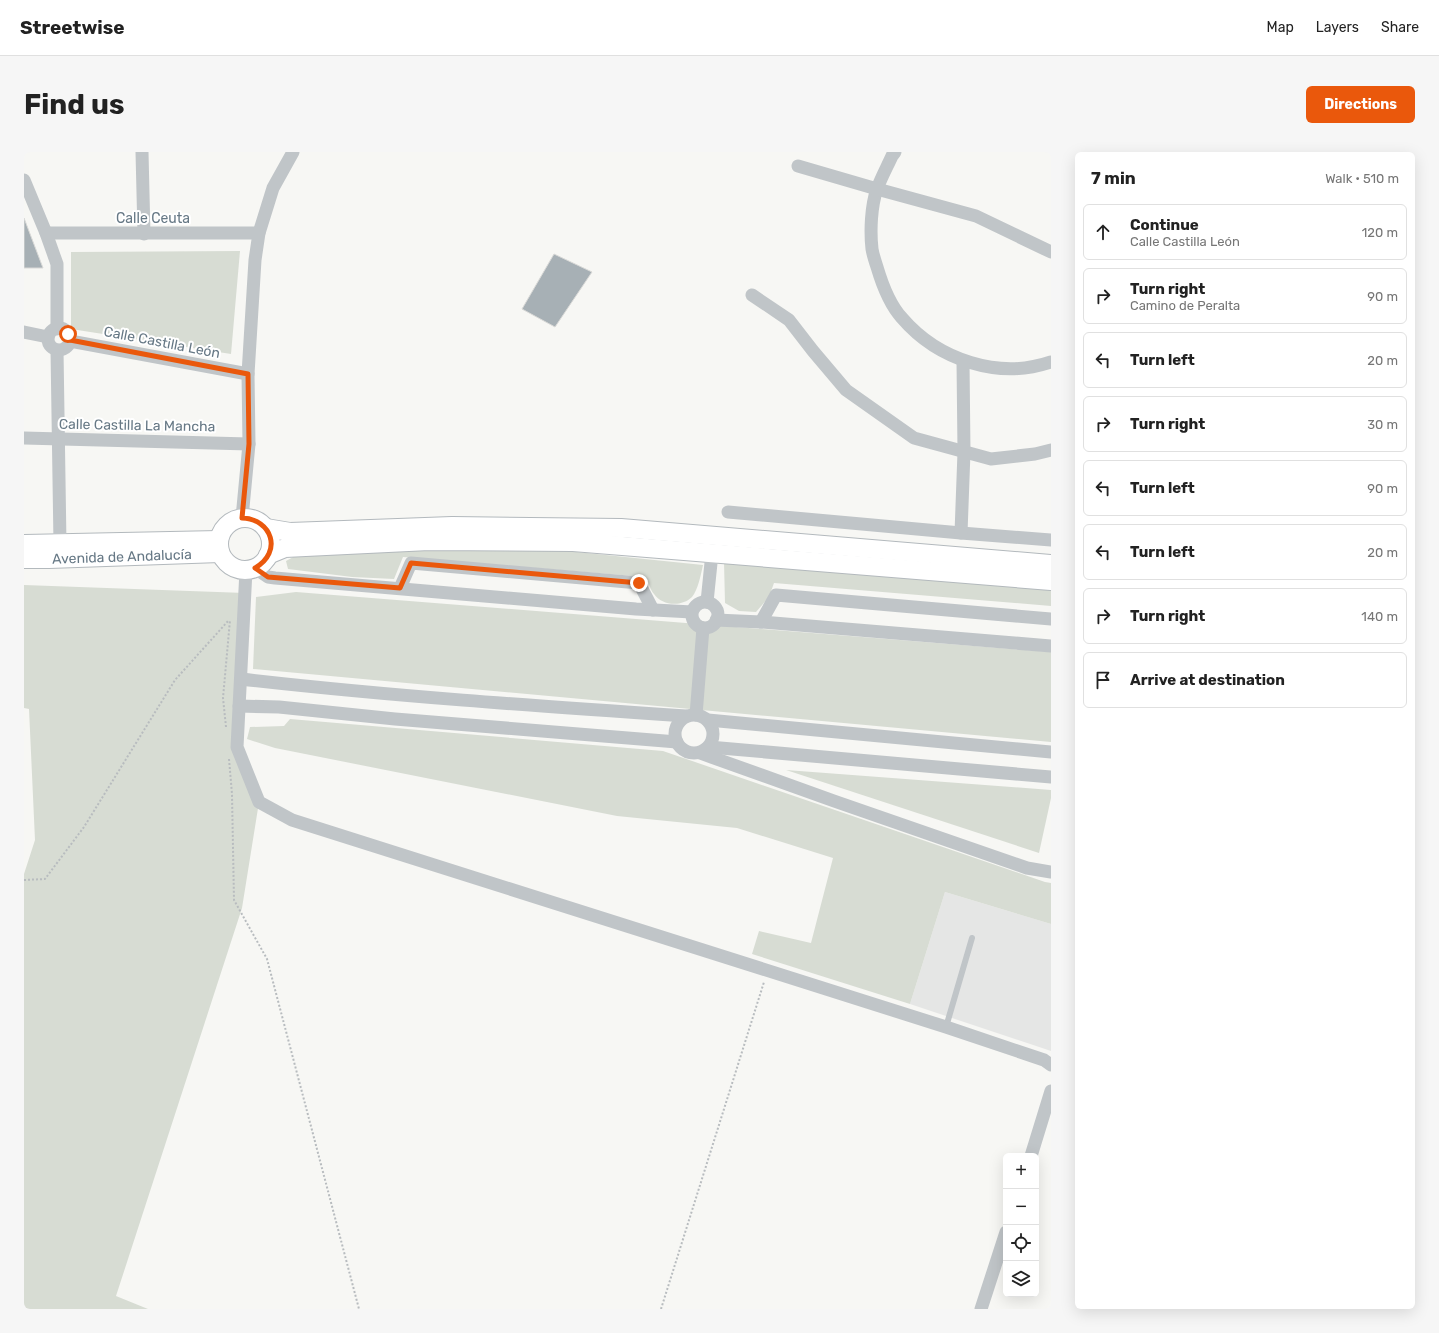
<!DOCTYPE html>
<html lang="en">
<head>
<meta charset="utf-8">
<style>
  body { margin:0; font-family:Rubik,sans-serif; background:#f6f6f6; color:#222 }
  .controls { position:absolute; right:12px; bottom:12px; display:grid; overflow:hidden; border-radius:6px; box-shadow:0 4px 16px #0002 }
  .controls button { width:36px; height:36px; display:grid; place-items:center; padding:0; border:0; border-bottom:1px solid #e0e0e0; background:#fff; color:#222; font:20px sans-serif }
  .stop { position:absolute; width:12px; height:12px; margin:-9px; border:3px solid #ea580c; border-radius:50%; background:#fff }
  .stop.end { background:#ea580c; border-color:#fff; box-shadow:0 1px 4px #0008 }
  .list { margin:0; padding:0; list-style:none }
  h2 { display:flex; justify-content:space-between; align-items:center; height:52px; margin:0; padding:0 16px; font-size:17px }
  h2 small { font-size:13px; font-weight:400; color:#767676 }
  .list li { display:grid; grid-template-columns:26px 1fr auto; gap:12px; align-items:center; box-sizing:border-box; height:56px; margin:0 8px 8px; padding:0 8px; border:1px solid #e0e0e0; border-radius:6px }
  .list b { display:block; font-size:15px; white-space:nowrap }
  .list p { margin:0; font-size:13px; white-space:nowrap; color:#767676 }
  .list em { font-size:13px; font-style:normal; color:#767676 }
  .icon { flex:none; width:22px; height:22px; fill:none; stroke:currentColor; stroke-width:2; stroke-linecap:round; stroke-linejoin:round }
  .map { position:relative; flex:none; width:1027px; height:1157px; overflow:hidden; border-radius:6px }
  header { display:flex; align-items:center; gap:24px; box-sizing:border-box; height:56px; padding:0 20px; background:#fff; border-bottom:1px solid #e0e0e0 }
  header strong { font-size:19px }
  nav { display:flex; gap:22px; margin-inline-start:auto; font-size:14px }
  .intro { display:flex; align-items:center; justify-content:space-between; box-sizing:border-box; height:96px; padding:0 24px }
  h1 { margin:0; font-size:28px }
  .button { padding:10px 18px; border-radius:6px; background:#ea580c; color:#fff; font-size:14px; font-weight:700 }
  main { display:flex; gap:24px; padding:0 24px }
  aside { flex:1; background:#fff; border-radius:6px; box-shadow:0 4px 16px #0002 }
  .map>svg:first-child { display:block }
</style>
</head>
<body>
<header>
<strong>Streetwise</strong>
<nav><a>Map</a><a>Layers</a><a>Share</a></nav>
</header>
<div class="intro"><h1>Find us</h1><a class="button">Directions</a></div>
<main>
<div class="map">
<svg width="1027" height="1157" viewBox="0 0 1027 1157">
  <rect width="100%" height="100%" fill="#f7f7f4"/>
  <polygon fill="#e5e6e5" points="921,740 1027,772 1027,899 886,852"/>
  <g fill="#d7dcd3">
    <polygon points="216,99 207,202 47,177 47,100"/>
    <path d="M394,397L533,398L679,413C677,422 674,438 668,445C658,455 638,454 630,442C626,438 625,430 622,425L379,405L370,427L328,425L264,417L262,409L273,403Z"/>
    <polygon points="700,410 1027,436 1027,454 750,431 745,445 732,460 715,459 701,451"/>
    <polygon points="0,433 221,441 213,595 235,650 218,756 92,1144 124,1157 0,1157 0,722 11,688 5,557 0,556"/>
    <polygon points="272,440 1027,500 1027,590 229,517 232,445"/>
    <polygon points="266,567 639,599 1021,730 1027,731 1027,772 921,740 886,852 728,802 735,779 787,791 809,706 713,676 593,664 251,596 223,587 226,575 260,574"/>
    <polygon points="762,618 1027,638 1027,646 1015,701"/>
  </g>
  <g fill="#a7b0b5" stroke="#d9d9d7">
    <polygon points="0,66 19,116 0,116"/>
    <polygon points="530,102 568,120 531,175 498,157"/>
  </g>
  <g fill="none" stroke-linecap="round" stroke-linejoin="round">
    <g stroke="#b3b9bd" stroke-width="20">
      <g id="secondary">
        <circle cx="221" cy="392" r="26"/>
        <polyline points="242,376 266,380 428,374 597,376 1027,412"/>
        <polyline points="0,392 195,388"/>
        <polyline points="244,403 261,396 405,389 549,390 1027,429"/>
        <path id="s1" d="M0,407H25L196,401"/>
      </g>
    </g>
    <g stroke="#b8bcbf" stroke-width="2" stroke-dasharray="2 2" stroke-linecap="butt">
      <polyline points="202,575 199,546 206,468"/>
      <polyline points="205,607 208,642 210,748 243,807 335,1157"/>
      <polyline points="0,728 21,727 60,675 151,528 205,468"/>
      <polyline points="637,1157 740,830"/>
    </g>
    <polyline stroke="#c0c5c8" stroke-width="6" points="922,875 948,786"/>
    <g stroke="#c0c5c8" stroke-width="13">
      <polyline points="118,0 120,82"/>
      <path d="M871,0L868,4C863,15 857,26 853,37C847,54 846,79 848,97C849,103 851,109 853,115C858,132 866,153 878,166C914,208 975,228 1027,210"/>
      <polyline points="774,14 853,37 952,64 1027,100"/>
      <polyline points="0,28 22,81 33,112 33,177"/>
      <polyline points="22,81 235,81"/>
      <polyline points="728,143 765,168 789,199 822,238 890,286 967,307 1011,302 1027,298"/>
      <circle cx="35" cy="187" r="11"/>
      <polyline points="0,180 24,185"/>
      <polyline points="46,189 224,222"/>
      <polyline points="33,198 36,392"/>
      <polyline points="0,286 225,292"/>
      <polyline points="704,360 937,381 1027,388"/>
      <polyline points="218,366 225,292 224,222 231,108 235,81 249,36 269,0"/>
      <polyline points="937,381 940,300 939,209"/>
      <polyline points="231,416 244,425 251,426 612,457 668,460"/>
      <polyline points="222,418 213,595 235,650 268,668 922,875 1020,908 1027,913"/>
      <polyline points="376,436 387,411 615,431 629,458"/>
      <polyline points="683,450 688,401"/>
      <circle cx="681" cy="463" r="13"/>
      <polyline points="692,468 737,470 1027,494"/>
      <polyline points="737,470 752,443 1027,467"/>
      <path d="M217,527C365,544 513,554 662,564"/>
      <polyline points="215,554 255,555 371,567 653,590"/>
      <circle cx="670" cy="582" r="19"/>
      <polyline points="672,563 679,476"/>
      <polyline points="684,568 1027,600"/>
      <polyline points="685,595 1027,625"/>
      <polyline points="676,601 810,649 1003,716 1027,720"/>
      <polyline points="1007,1004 1027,939"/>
      <polyline points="957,1157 982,1080"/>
    </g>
    <use href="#secondary" stroke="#fff" stroke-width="18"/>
  </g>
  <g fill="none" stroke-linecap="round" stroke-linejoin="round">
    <path stroke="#ea580c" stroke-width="5" d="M44,182L46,188L224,222L225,292L218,366C248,367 259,400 231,416L244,425L376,436L387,411L615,431"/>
  </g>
  <g text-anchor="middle" stroke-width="4" stroke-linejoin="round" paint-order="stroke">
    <g font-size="14" fill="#667885" stroke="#fff">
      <text x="129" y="71">Calle Ceuta</text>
      <text transform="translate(138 190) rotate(11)" y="5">Calle Castilla León</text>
      <text transform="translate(113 273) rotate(1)" y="5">Calle Castilla La Mancha</text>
      <text dy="5" stroke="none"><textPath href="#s1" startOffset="98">Avenida de Andalucía</textPath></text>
    </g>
  </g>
</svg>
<div class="controls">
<button>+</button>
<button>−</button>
<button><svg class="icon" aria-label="locate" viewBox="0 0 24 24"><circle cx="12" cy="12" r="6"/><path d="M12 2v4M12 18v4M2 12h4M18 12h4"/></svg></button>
<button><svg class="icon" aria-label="layers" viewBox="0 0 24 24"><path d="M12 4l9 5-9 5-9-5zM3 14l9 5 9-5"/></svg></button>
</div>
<div class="stop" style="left:44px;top:182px"></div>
<div class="stop end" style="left:615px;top:431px"></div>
</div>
<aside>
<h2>7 min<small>Walk · 510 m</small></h2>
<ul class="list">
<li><svg class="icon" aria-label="ahead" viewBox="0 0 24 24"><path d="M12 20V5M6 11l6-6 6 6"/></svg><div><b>Continue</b><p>Calle Castilla León</p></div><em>120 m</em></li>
<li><svg class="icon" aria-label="right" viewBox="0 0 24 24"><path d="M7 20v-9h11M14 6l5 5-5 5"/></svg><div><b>Turn right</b><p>Camino de Peralta</p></div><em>90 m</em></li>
<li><svg class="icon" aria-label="left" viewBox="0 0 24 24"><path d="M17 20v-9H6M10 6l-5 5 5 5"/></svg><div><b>Turn left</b></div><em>20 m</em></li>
<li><svg class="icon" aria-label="right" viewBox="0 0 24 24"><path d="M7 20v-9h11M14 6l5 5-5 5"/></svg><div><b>Turn right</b></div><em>30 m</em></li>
<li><svg class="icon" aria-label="left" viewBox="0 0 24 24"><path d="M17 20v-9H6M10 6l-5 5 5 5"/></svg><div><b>Turn left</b></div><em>90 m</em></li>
<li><svg class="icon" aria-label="left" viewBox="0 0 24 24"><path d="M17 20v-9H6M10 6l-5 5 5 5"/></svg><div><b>Turn left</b></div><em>20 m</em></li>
<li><svg class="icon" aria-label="right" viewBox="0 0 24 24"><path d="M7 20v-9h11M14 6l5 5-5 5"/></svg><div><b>Turn right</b></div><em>140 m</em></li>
<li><svg class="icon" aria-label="arrive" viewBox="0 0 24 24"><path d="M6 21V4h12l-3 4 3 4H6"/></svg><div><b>Arrive at destination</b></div></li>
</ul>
</aside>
</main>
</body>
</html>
